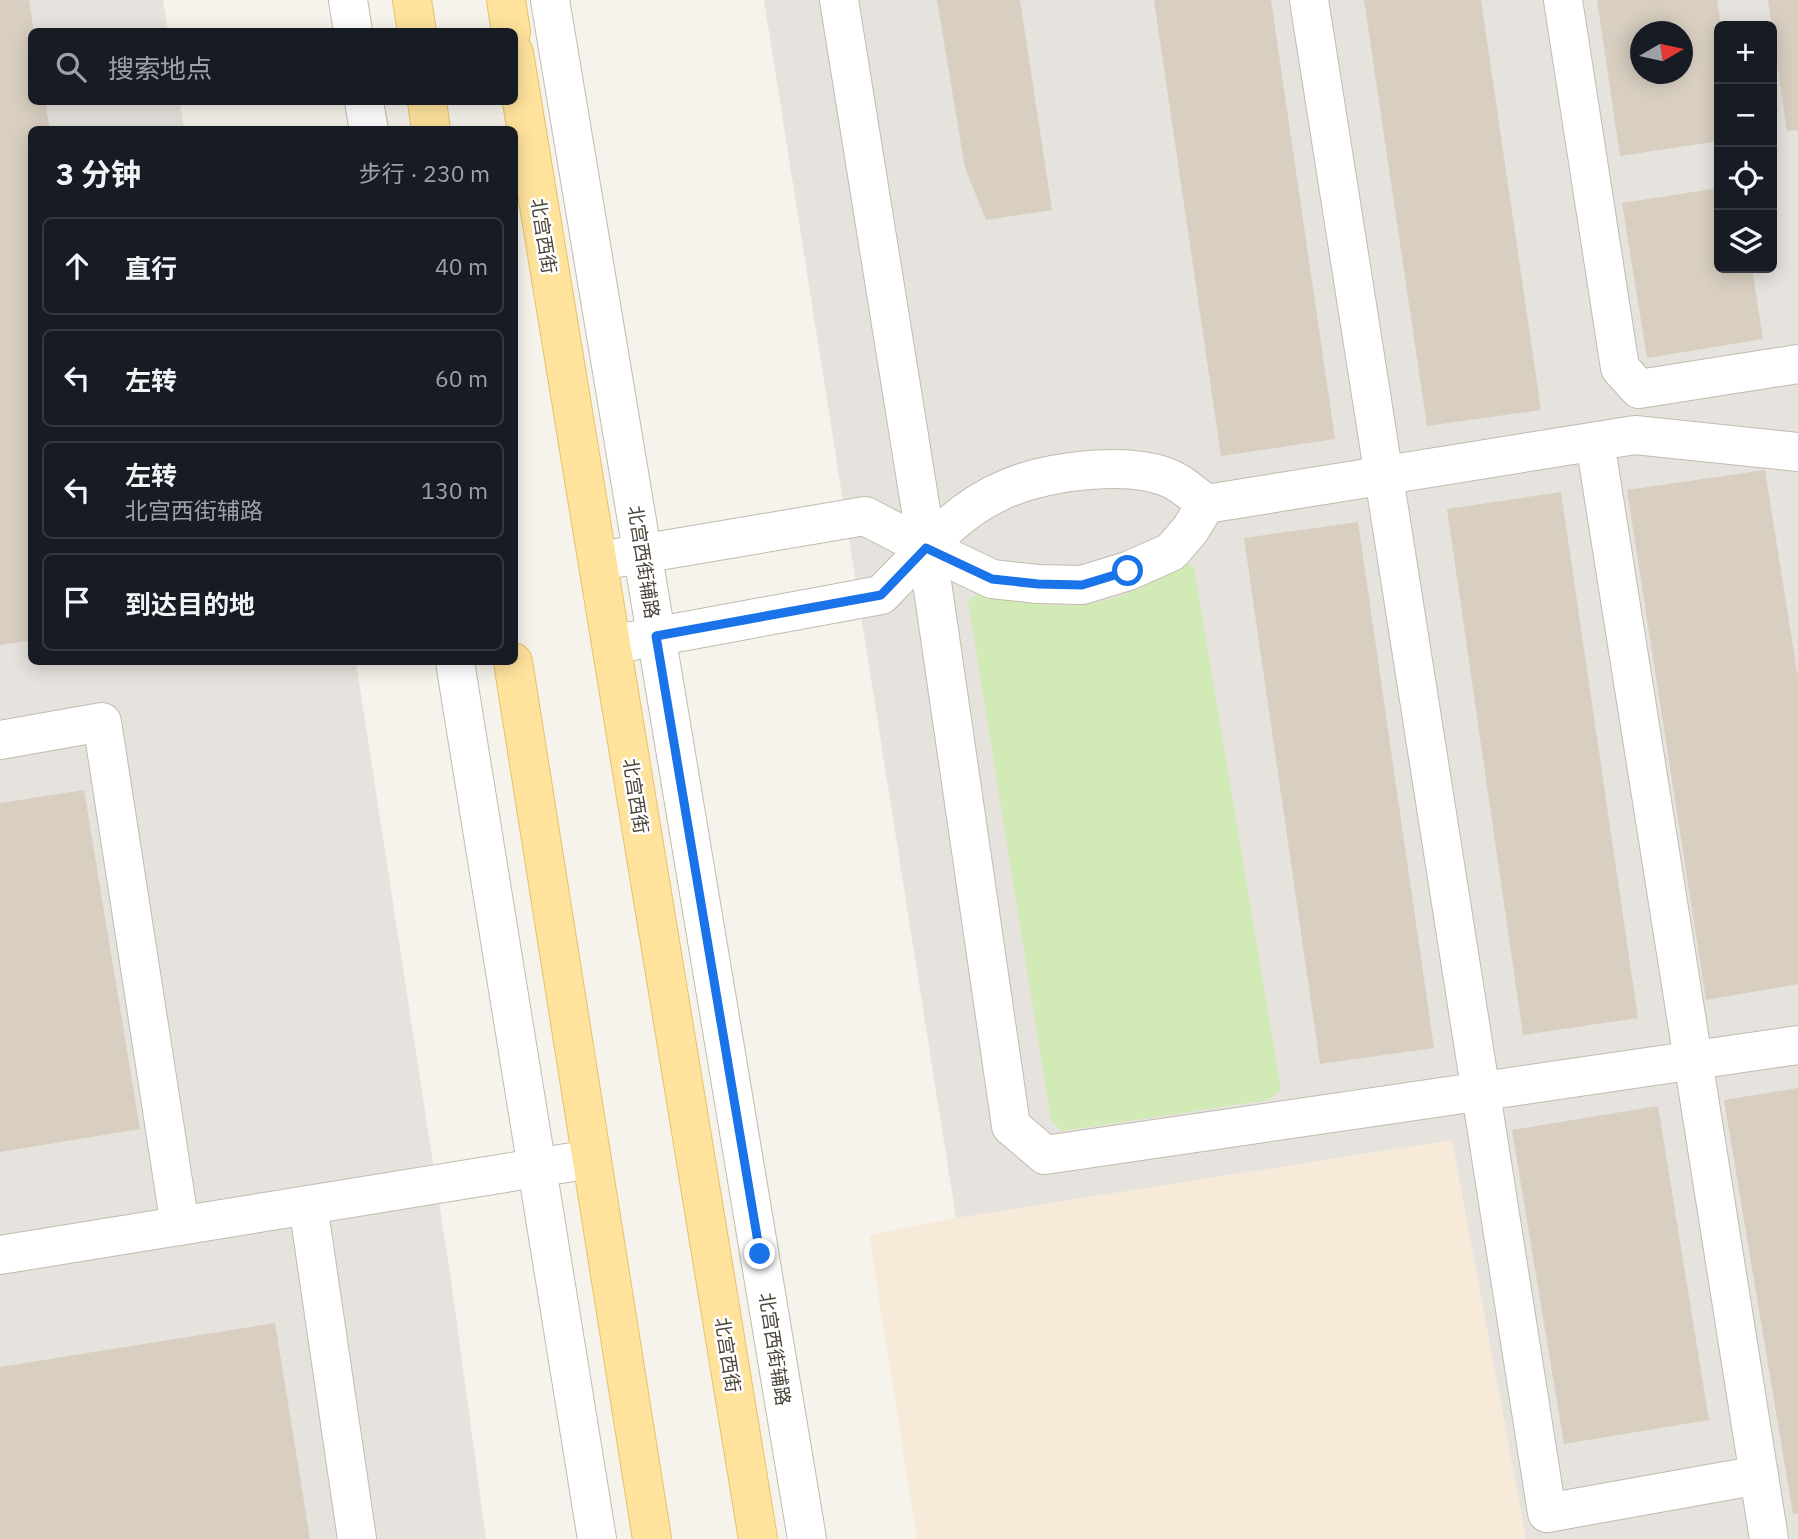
<!DOCTYPE html>
<html lang="zh">
<head>
<meta charset="utf-8">
<style>
  body { margin:0; font-family:"IBM Plex Sans","Noto Sans SC",sans-serif; background:#242831; color:#f1f3f6 }
  .controls { position:absolute; right:21px; top:21px; display:grid; overflow:hidden; border-radius:10px; box-shadow:0 4px 18px #0003 }
  .controls button { width:63px; height:63px; display:grid; place-items:center; padding:0; border:0; border-bottom:2px solid #363941; background:#171b24; color:#f1f3f6; font:35px sans-serif }
  .compass { position:absolute; left:1630px; top:21px; width:63px; height:63px; border-radius:50%; background:#171b24; box-shadow:0 4px 18px #0003; rotate:81deg }
  .stop { position:absolute; width:21px; height:21px; margin:-16px; border:5px solid #1a73e8; border-radius:50%; background:#fff }
  .stop.end { background:#1a73e8; border-color:#fff; box-shadow:0 2px 7px #0008 }
  .list { margin:0; padding:0; list-style:none }
  h2 { display:flex; justify-content:space-between; align-items:center; height:91px; margin:0; padding:0 28px; font-size:30px }
  h2 small { font-size:23px; font-weight:400; color:#9ea1a6 }
  .list li { display:grid; grid-template-columns:46px 1fr auto; gap:21px; align-items:center; box-sizing:border-box; height:98px; margin:0 14px 14px; padding:0 14px; border:2px solid #363941; border-radius:10px }
  .list b { display:block; font-size:26px; white-space:nowrap }
  .list p { margin:0; font-size:23px; white-space:nowrap; color:#9ea1a6 }
  .list em { font-size:23px; font-style:normal; color:#9ea1a6 }
  .icon { flex:none; width:38px; height:38px; fill:none; stroke:currentColor; stroke-width:2; stroke-linecap:round; stroke-linejoin:round }
  .map { position:relative; flex:none; width:1798px; height:1539px; overflow:hidden }
  .search { position:absolute; background:#171b24; box-shadow:0 4px 18px #0003; left:28px; top:28px; width:490px; height:77px; display:flex; align-items:center; gap:18px; box-sizing:border-box; padding:0 24px; border-radius:10px; color:#9ea1a6; font-size:26px }
  .panel { position:absolute; background:#171b24; box-shadow:0 4px 18px #0003; left:28px; top:126px; width:490px; height:539px; border-radius:10px }
  .map>svg:first-child { display:block }
</style>
</head>
<body>
<div class="map">
<svg width="1798" height="1539" viewBox="0 0 1798 1539">
  <rect width="100%" height="100%" fill="#f6f3ec"/>
  <polygon fill="#f7ead8" points="1452,1140 1526,1539 917,1539 869,1235 956,1218"/>
  <g fill="#e6e2dd" fill-rule="evenodd">
    <polygon points="0,0 163,0 168,31 32,32 32,102 180,102 184,129 32,130 32,662 356,662 452,1287 486,1539 0,1539"/>
    <path d="M764,0H1798V1539H1526L1452,1140L956,1218ZM1719,26H1772V268H1719ZM1640,32H1682V74H1640Z"/>
  </g>
  <path fill="#d2eab5" d="M1187,563L1194,567L1281,1090L1268,1100L1062,1131L1051,1120L968,600L986,590C1006,595 1029,603 1050,605C1106,609 1140,589 1187,563Z"/>
  <g fill="#d8cfc1" fill-rule="evenodd">
    <polygon points="0,0 29,0 34,32 32,32 32,102 45,102 50,130 32,130 32,640 0,645"/>
    <polygon points="937,0 1020,0 1052,210 986,220 965,168"/>
    <polygon points="1154,0 1271,0 1335,439 1221,456"/>
    <polygon points="1364,0 1481,0 1541,410 1427,426"/>
    <path d="M1597,0H1717L1721,26L1719,141L1620,156ZM1640,32H1682V74H1640Z"/>
    <polygon points="1768,0 1798,0 1798,130 1787,131"/>
    <polygon points="1719,188 1719,268 1752,268 1763,339 1647,358 1622,203"/>
    <polygon points="1765,470 1798,678 1798,984 1706,1000 1627,490"/>
    <polygon points="1561,492 1638,1018 1523,1035 1447,509"/>
    <polygon points="1358,522 1434,1048 1320,1064 1244,538"/>
    <polygon points="84,790 140,1129 0,1152 0,803"/>
    <polygon points="1798,1088 1798,1513 1793,1514 1724,1100"/>
    <polygon points="1658,1106 1709,1420 1564,1444 1512,1130"/>
    <polygon points="275,1323 310,1539 0,1539 0,1367"/>
  </g>
  <g fill="none" stroke-linecap="round" stroke-linejoin="round">
    <g stroke="#c2bbae" stroke-width="40">
      <g id="minor">
        <polyline points="348,0 353,32"/>
        <polyline points="550,0 807,1539"/>
        <polyline points="839,0 927,548 1011,1126 1045,1155 1798,1045"/>
        <polyline points="1309,0 1547,1513 1759,1475"/>
        <polyline points="1563,0 1620,368 1639,389 1798,364"/>
        <polyline points="364,102 369,130"/>
        <polyline points="1595,442 1769,1539"/>
        <path d="M1206,504L1190,530L1171,552L1128,571L1082,585L1038,584L992,579L927,548C949,523 976,501 1008,488C1049,471 1130,460 1171,479C1183,484 1195,496 1206,504L1635,435L1798,452"/>
        <polyline points="617,558 865,516 927,548 881,595 632,641"/>
        <polyline points="455,662 597,1539"/>
        <polyline points="0,740 102,722 180,1226"/>
        <polyline points="308,1205 357,1539"/>
        <polyline points="0,1255 591,1159"/>
      </g>
    </g>
    <g stroke="#e6c16a" stroke-width="40">
      <g id="major">
        <polyline points="412,0 417,32"/>
        <polyline points="506,0 511,32"/>
        <polyline points="514,53 758,1539"/>
        <polyline points="427,102 431,130"/>
        <polyline points="513,662 652,1539"/>
      </g>
    </g>
    <use href="#minor" stroke="#fff" stroke-width="38"/>
    <use href="#major" stroke="#ffe39c" stroke-width="38"/>
  </g>
  <g fill="none" stroke-linecap="round" stroke-linejoin="round">
    <polyline stroke="#1a73e8" stroke-width="9" points="760,1254 656,636 881,595 926,548 992,579 1038,584 1082,585 1128,571"/>
  </g>
  <g text-anchor="middle" stroke-width="5" stroke-linejoin="round" paint-order="stroke">
    <g font-size="19" fill="#4b4439" stroke="#fff">
      <text transform="translate(544 236) rotate(81)" y="7">北宫西街</text>
      <text transform="translate(644 562) rotate(81)" y="7">北宫西街辅路</text>
      <text transform="translate(636 796) rotate(81)" y="7">北宫西街</text>
      <text transform="translate(775 1349) rotate(81)" y="7">北宫西街辅路</text>
      <text transform="translate(728 1355) rotate(81)" y="7">北宫西街</text>
    </g>
  </g>
</svg>
<div class="controls">
<button>+</button>
<button>−</button>
<button><svg class="icon" aria-label="locate" viewBox="0 0 24 24"><circle cx="12" cy="12" r="6"/><path d="M12 2v4M12 18v4M2 12h4M18 12h4"/></svg></button>
<button><svg class="icon" aria-label="layers" viewBox="0 0 24 24"><path d="M12 4l9 5-9 5-9-5zM3 14l9 5 9-5"/></svg></button>
</div>
<svg class="compass" viewBox="-18 -18 36 36"><path d="M0-13l5 13h-10z" fill="#e53935"/><path d="M0 13l5-13h-10z" fill="#9ea1a6"/></svg>
<div class="stop" style="left:1128px;top:571px"></div>
<div class="stop end" style="left:760px;top:1254px"></div>
<div class="search"><svg class="icon" aria-label="search" viewBox="0 0 24 24"><circle cx="10" cy="10" r="6"/><path d="M15 15l6 6"/></svg>搜索地点</div>
<section class="panel">
<h2>3 分钟<small>步行 · 230 m</small></h2>
<ul class="list">
<li><svg class="icon" aria-label="ahead" viewBox="0 0 24 24"><path d="M12 20V5M6 11l6-6 6 6"/></svg><div><b>直行</b></div><em>40 m</em></li>
<li><svg class="icon" aria-label="left" viewBox="0 0 24 24"><path d="M17 20v-9H6M10 6l-5 5 5 5"/></svg><div><b>左转</b></div><em>60 m</em></li>
<li><svg class="icon" aria-label="left" viewBox="0 0 24 24"><path d="M17 20v-9H6M10 6l-5 5 5 5"/></svg><div><b>左转</b><p>北宫西街辅路</p></div><em>130 m</em></li>
<li><svg class="icon" aria-label="arrive" viewBox="0 0 24 24"><path d="M6 21V4h12l-3 4 3 4H6"/></svg><div><b>到达目的地</b></div></li>
</ul>
</section>
</div>
</body>
</html>
